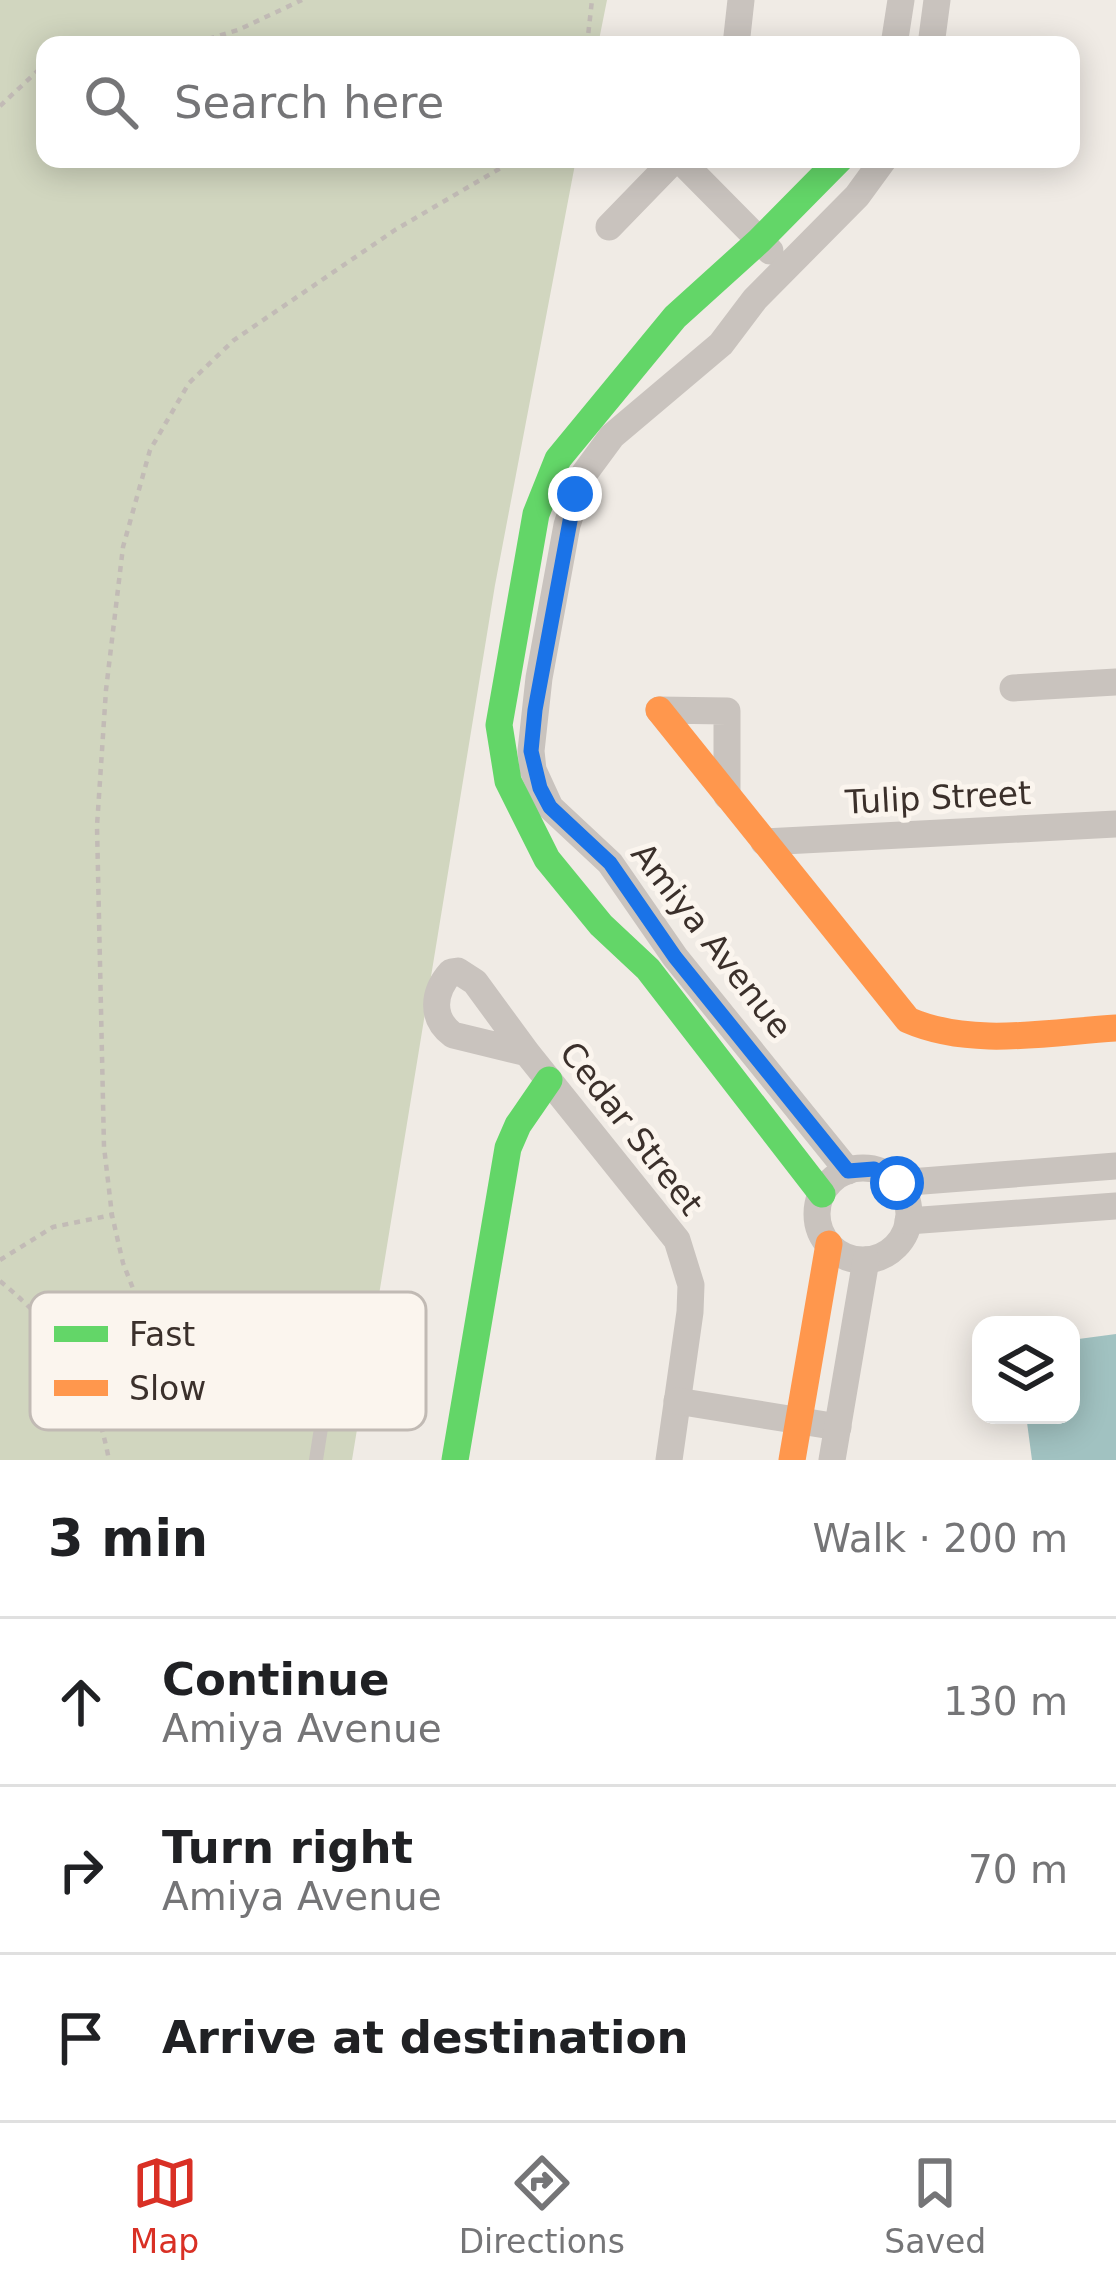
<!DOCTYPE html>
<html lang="en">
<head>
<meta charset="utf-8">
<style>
  body { margin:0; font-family:"DejaVu Sans",sans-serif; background:#f2f2f2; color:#202124 }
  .controls { position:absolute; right:36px; bottom:36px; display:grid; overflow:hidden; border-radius:24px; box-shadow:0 6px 30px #0003 }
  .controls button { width:108px; height:108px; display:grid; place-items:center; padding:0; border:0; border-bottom:3px solid #e0e0e0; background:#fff; color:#202124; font:60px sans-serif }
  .stop { position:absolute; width:36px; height:36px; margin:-27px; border:9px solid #1a73e8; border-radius:50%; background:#fff }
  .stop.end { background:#1a73e8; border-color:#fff; box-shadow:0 3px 12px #0008 }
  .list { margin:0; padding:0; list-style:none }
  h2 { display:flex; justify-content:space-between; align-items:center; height:156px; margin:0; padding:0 48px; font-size:51px }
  h2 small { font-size:39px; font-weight:400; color:#757577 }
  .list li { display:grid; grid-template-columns:78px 1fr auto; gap:36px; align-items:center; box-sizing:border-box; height:168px; padding:0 48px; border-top:3px solid #e0e0e0 }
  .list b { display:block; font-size:45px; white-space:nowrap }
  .list p { margin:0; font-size:39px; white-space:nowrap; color:#757577 }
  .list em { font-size:39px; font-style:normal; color:#757577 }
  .icon { flex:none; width:66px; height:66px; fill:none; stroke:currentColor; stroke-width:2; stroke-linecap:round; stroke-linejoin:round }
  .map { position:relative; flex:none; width:1116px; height:1460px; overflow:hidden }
  .search { position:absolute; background:#fff; box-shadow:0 6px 30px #0003; left:36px; right:36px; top:36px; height:132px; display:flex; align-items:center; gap:30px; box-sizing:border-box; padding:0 42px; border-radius:24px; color:#757577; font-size:45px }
  .sheet { height:660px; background:#fff }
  nav { display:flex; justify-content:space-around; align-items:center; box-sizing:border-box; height:168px; border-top:3px solid #e0e0e0; background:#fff; font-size:33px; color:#757577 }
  nav a { display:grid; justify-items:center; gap:6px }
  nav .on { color:#d93025 }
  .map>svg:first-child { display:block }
</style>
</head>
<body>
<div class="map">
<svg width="1116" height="1460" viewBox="0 0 1116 1460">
  <rect width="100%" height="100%" fill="#f0ebe5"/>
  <polygon fill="#d1d6bf" points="0,0 607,0 598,45 45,45 45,159 576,159 495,585 352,1460 0,1460"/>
  <polygon fill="#a1c2c1" points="1116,1334 1116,1460 1032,1460 1026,1415 1071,1415 1071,1340"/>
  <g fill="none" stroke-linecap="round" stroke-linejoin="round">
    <g stroke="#c2bbb6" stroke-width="4.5" stroke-dasharray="6 6" stroke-linecap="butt">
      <polyline points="89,45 202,41 238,30 302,0"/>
      <polyline points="587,45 592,0"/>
      <polyline points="0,106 45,64"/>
      <polyline points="0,1260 53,1227 112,1215"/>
      <path d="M0,1281C62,1332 94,1381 109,1460"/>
      <polyline points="150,1332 123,1263 112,1215 104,1147 97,826 106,690 123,547 150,450 189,383 234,340 395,230 516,159"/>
      <polyline points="78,1364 150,1332 173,1330 190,1334 222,1354 269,1355"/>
    </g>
    <polyline stroke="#c9c3be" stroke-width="14" points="316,1460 331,1364"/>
    <g stroke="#c9c3be" stroke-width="27">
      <polyline points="736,45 741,0"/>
      <polyline points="894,45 901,0"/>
      <polyline points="931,45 937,0"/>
      <polyline points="679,159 770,251"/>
      <polyline points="609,227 675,159"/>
      <polyline points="1013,688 1116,682"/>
      <polyline points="659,710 727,711 727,796"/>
      <polyline points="764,842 1116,824"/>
      <path d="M527,1053L453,1035C430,1018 433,992 451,972L458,971L475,982L527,1053L677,1240L691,1285L690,1312L669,1460"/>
      <circle cx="863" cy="1214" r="46"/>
      <polyline points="848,1171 675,957 610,863 550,807 533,770 531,751 539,678 567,525 584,474 612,436 721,344 755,299 857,196 884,159"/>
      <polyline points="897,1183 1116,1166"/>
      <polyline points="908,1221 1116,1206"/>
      <polyline points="677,1401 838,1427"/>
      <polyline points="832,1460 866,1260"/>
    </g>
    <g stroke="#63d668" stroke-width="27">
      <polyline points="822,1194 648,969 601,925 547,859 508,781 499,725 536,514 558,459 675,317 759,241 840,159"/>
      <polyline points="455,1460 508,1148 518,1125 549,1080"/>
    </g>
    <g stroke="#ff974d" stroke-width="27">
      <path d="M659,710L908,1020C972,1048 1049,1032 1116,1028"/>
      <polyline points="792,1460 829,1244"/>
    </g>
  </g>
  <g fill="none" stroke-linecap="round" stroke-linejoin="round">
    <polyline stroke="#1a73e8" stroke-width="15" points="575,494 535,710 531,751 540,788 550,807 610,863 675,957 848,1171 874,1169 897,1183"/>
  </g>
  <g text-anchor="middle" stroke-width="10" stroke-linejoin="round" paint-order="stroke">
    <g font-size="33" fill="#3b302b" stroke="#fbf5ee">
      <text transform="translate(938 797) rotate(-3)" y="12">Tulip Street</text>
      <text transform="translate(712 940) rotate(52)" y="12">Amiya Avenue</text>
      <text transform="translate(632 1128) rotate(52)" y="12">Cedar Street</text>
    </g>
  </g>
  <rect x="30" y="1292" width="396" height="138" rx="18" fill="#fbf5ee" stroke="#c1bab4" stroke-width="3"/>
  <rect x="54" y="1326" width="54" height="16" fill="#63d668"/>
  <rect x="54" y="1380" width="54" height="16" fill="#ff974d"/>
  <g font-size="33" fill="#3b302b">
    <text x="129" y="1346">Fast</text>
    <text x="129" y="1400">Slow</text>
  </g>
</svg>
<div class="controls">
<button><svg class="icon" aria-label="layers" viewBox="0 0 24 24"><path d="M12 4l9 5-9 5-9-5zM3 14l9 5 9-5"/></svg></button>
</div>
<div class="stop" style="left:897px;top:1183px"></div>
<div class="stop end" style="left:575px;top:494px"></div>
<div class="search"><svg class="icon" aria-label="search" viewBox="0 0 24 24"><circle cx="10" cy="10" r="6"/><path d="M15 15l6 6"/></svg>Search here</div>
</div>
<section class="sheet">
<h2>3 min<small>Walk · 200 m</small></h2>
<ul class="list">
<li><svg class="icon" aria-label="ahead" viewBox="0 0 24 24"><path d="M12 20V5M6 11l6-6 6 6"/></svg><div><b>Continue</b><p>Amiya Avenue</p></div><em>130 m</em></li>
<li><svg class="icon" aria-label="right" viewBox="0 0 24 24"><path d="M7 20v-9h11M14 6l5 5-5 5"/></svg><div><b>Turn right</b><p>Amiya Avenue</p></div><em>70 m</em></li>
<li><svg class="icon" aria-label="arrive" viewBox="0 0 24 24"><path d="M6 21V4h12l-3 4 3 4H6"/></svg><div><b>Arrive at destination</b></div></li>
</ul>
</section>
<nav>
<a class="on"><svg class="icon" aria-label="map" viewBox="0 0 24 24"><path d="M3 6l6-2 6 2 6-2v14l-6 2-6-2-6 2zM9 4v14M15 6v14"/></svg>Map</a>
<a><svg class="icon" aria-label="directions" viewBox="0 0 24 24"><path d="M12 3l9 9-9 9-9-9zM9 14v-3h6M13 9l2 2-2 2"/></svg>Directions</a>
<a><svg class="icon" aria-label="saved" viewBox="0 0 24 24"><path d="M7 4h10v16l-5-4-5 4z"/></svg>Saved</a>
</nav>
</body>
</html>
